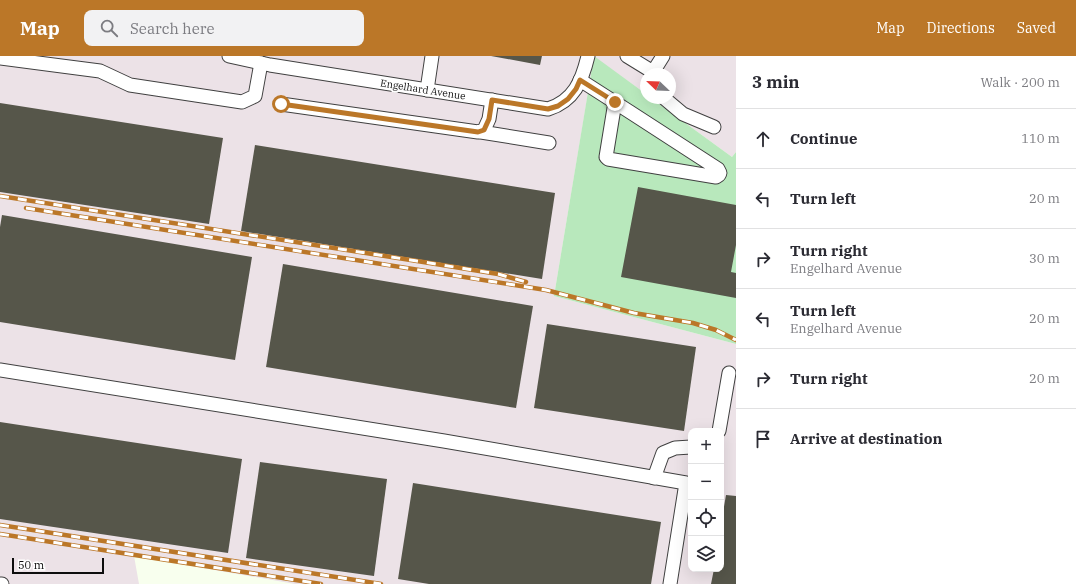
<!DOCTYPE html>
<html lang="en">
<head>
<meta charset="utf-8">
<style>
  body { margin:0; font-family:"IBM Plex Serif",serif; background:#f2f2f3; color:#2b2b33 }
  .controls { position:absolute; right:12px; bottom:12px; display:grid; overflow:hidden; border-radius:8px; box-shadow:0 4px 16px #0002 }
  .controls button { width:36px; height:36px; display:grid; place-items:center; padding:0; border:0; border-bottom:1px solid #e1e1e2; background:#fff; color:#2b2b33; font:20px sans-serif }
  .compass { position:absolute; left:640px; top:12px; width:36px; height:36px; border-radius:50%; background:#fff; box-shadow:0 4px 16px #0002; rotate:293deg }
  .scale { position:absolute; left:12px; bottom:10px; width:92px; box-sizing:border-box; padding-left:4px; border:2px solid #0d0d0d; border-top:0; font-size:11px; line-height:14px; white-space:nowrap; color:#0d0d0d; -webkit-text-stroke:3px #fff; paint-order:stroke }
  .stop { position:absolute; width:12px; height:12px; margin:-9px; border:3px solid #bb7728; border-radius:50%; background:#fff }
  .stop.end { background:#bb7728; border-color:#fff; box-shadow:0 1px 4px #0008 }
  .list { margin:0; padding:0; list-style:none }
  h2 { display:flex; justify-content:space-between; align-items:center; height:52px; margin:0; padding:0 16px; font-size:17px }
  h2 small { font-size:13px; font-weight:400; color:#7c7c81 }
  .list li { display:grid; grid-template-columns:26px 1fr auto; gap:12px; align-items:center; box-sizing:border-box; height:60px; padding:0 16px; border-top:1px solid #e1e1e2 }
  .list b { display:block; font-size:15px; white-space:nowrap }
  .list p { margin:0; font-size:13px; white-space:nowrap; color:#7c7c81 }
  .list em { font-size:13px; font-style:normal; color:#7c7c81 }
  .icon { flex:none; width:22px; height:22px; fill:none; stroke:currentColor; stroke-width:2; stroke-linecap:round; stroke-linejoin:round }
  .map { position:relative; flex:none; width:736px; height:528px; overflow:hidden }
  header { display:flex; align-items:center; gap:24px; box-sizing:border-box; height:56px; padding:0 20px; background:#bb7728; color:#fff }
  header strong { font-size:19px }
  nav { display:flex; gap:22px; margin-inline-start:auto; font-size:14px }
  .search { width:280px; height:36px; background:#f2f2f3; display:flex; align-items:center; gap:10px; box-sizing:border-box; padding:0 14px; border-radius:8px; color:#7c7c81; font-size:15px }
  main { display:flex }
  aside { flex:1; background:#fff }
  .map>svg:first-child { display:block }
</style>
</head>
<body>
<header>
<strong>Map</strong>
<div class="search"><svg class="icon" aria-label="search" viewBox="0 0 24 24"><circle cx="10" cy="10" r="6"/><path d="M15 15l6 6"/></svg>Search here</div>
<nav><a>Map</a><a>Directions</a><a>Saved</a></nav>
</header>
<main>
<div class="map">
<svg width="736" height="528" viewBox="0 0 736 528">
  <rect width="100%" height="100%" fill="#f8ffee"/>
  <path fill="#ece2e7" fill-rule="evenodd" d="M0,0H736V96L732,101L651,42H670V18H646V38L594,1L554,240L736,288V528H295L134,500L139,528H0ZM691,375H721V513H691Z"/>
  <polygon fill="#b8e8bc" points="594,0 646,38 646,42 651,42 732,101 736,96 736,288 554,240"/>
  <g fill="#56564a">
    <polygon points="491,0 542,0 540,9"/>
    <polygon points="0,47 223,82 209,168 0,136"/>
    <polygon points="255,89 555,137 542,223 241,175"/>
    <polygon points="638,131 736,149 736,189 731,216 736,217 736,242 621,221"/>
    <polygon points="2,159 252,201 235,304 0,266 0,171"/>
    <polygon points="283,208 533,250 516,352 266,311"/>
    <polygon points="547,268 696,291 684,375 534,352"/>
    <polygon points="0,366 242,403 228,497 0,463"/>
    <polygon points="260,406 387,423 374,520 246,502"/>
    <polygon points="413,427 661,466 651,528 429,528 398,523"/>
    <polygon points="726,439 736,440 736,528 711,528 714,513 721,513 721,468"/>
  </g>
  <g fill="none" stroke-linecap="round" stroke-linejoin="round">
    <g stroke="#404040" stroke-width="15">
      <g id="minor">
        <path d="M229,0L270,9L548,53C574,45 582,25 588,0"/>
        <polyline points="627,0 653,16 663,0"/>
        <polyline points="0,2 100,15 130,29 242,46 255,40 261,7"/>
        <polyline points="580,24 630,56 718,113 720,117 719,119 716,121 608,103 606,101 615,46"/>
        <polyline points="427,34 432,0"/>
        <polyline points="664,42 683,58 714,71"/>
        <polyline points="281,48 478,76 484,74 489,63 492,44"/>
        <polyline points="481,76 549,87"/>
        <polyline points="0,314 444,385 686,427 670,528"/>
        <polyline points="719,375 729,317"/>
        <polyline points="654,422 663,397 675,392 691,391"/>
        <polyline points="0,528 2,528"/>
      </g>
    </g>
    <use href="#minor" stroke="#fff" stroke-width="13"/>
    <g stroke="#bb7728" stroke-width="4.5">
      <g id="rail">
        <polyline points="0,140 417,205 498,218 526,226"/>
        <polyline points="26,152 546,234 634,257 693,267 716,274 736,284"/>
        <polyline points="0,469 381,528"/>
        <polyline points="0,478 321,528"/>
      </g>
    </g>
    <use href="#rail" stroke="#fff" stroke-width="3" stroke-dasharray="9" stroke-linecap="butt"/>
  </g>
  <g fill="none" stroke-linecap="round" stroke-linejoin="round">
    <polyline stroke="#bb7728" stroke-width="5" points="281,48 478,76 484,74 489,63 492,44 548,53 558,50 568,43 576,33 580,24 615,46"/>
  </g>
  <g text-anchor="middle" stroke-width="4" stroke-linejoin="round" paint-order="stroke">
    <g font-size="10" fill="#0d0d0d" stroke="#fff">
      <text transform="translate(423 33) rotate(9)" y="4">Engelhard Avenue</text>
    </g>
  </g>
</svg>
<div class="controls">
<button>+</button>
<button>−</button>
<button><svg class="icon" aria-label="locate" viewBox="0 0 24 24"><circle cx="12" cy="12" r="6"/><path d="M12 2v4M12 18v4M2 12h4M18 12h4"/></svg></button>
<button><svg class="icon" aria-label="layers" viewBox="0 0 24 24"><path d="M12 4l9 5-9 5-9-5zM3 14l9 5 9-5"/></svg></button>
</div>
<svg class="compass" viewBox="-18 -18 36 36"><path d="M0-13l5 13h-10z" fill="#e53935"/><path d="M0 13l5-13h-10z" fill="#7c7c81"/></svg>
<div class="scale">50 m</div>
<div class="stop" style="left:281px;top:48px"></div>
<div class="stop end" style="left:615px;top:46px"></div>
</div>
<aside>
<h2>3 min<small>Walk · 200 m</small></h2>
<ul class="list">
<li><svg class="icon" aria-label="ahead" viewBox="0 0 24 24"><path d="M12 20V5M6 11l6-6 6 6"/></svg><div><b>Continue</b></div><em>110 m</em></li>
<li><svg class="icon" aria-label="left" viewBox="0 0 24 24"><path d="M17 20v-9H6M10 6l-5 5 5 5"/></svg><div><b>Turn left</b></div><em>20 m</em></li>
<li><svg class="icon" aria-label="right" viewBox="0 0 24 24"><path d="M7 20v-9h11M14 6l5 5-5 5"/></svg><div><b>Turn right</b><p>Engelhard Avenue</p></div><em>30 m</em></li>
<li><svg class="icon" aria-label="left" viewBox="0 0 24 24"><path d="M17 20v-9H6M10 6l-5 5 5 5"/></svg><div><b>Turn left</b><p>Engelhard Avenue</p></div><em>20 m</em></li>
<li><svg class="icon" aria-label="right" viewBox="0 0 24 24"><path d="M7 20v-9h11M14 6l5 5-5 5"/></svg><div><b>Turn right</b></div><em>20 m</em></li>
<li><svg class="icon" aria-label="arrive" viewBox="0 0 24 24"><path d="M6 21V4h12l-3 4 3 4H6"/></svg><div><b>Arrive at destination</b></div></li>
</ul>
</aside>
</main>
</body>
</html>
